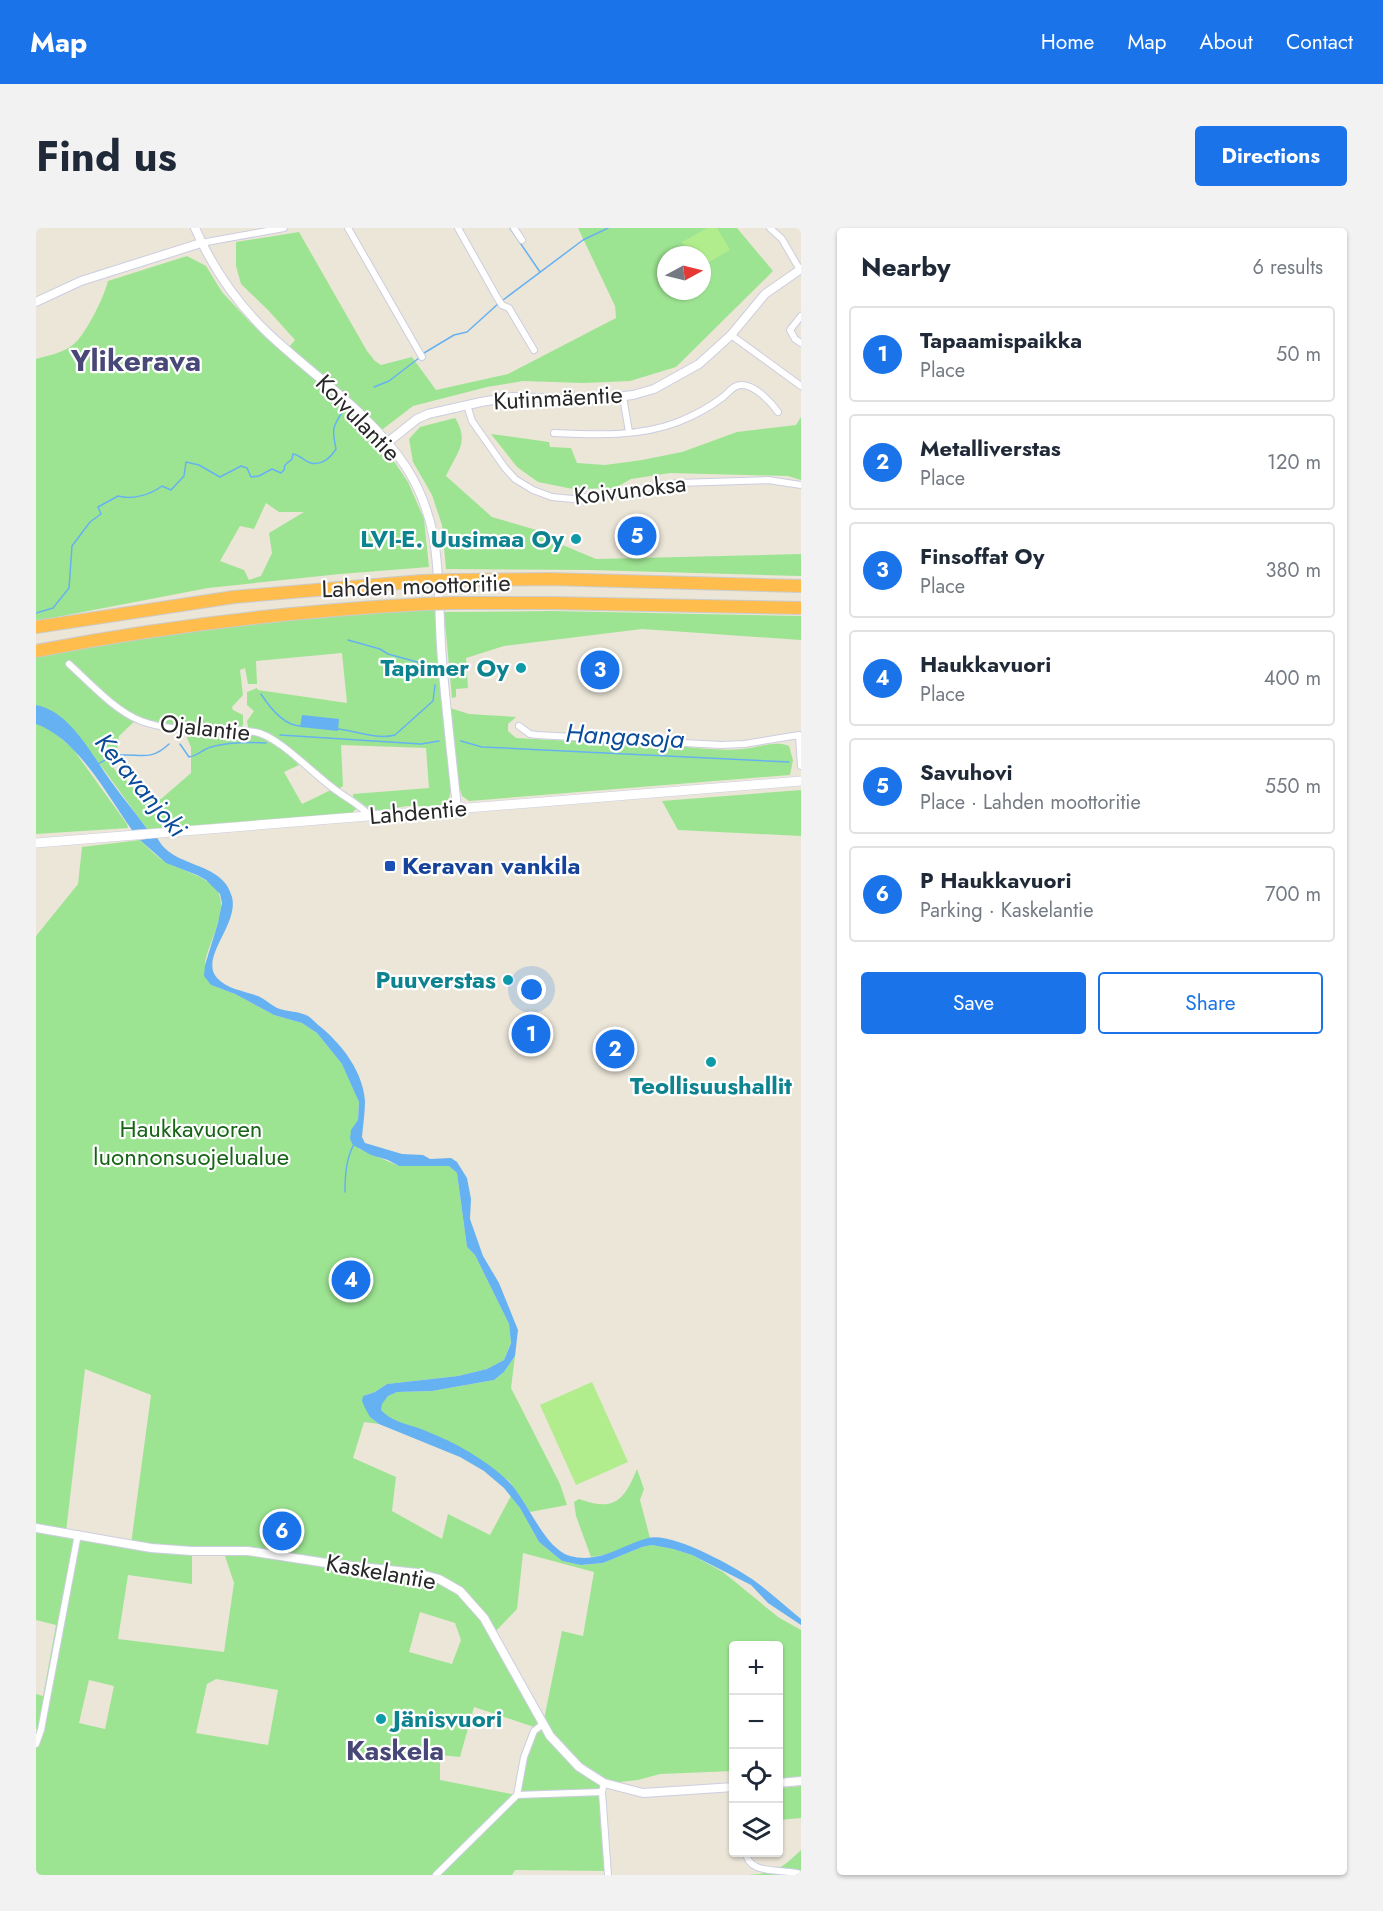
<!DOCTYPE html>
<html lang="en">
<head>
<meta charset="utf-8">
<style>
  body { margin:0; font-family:Jost,sans-serif; background:#f2f2f3; color:#1f2937 }
  .controls { position:absolute; right:18px; bottom:18px; display:grid; overflow:hidden; border-radius:6px; box-shadow:0 2px 4px #0004 }
  .controls button { width:54px; height:54px; display:grid; place-items:center; padding:0; border:0; border-bottom:2px solid #e0e1e3; background:#fff; color:#1f2937; font:30px sans-serif }
  .compass { position:absolute; left:621px; top:18px; width:54px; height:54px; border-radius:50%; background:#fff; box-shadow:0 2px 4px #0004; rotate:83deg }
  .you { position:absolute; left:496px; top:762px; width:21px; height:21px; margin:-15px; border:4px solid #fff; border-radius:50%; background:#1a73e8; box-shadow:0 0 0 9px #1a73e833 }
  .badge { display:grid; place-items:center; width:39px; height:39px; border-radius:50%; background:#1a73e8; color:#fff; font-size:20px; font-weight:700 }
  .pin { position:absolute; translate:-50% -50%; border:3px solid #fff; box-shadow:0 2px 6px #0006 }
  .list { margin:0; padding:0; list-style:none }
  h2 { display:flex; justify-content:space-between; align-items:center; height:78px; margin:0; padding:0 24px; font-size:26px }
  h2 small { font-size:20px; font-weight:400; color:#747a83 }
  .list li { display:grid; grid-template-columns:39px 1fr auto; gap:18px; align-items:center; box-sizing:border-box; height:96px; margin:0 12px 12px; padding:0 12px; border:2px solid #e0e1e3; border-radius:6px }
  .list b { display:block; font-size:22px; white-space:nowrap }
  .list p { margin:0; font-size:20px; white-space:nowrap; color:#747a83 }
  .list em { font-size:20px; font-style:normal; color:#747a83 }
  .actions { display:flex; gap:12px; padding:18px 24px }
  .actions a { flex:1; padding:14px 0; border:2px solid #1a73e8; border-radius:6px; text-align:center; font-size:21px; color:#1a73e8 }
  .actions .main { background:#1a73e8; color:#fff }
  .icon { flex:none; width:33px; height:33px; fill:none; stroke:currentColor; stroke-width:2; stroke-linecap:round; stroke-linejoin:round }
  .map { position:relative; flex:none; width:765px; height:1647px; overflow:hidden; border-radius:6px }
  header { display:flex; align-items:center; gap:36px; box-sizing:border-box; height:84px; padding:0 30px; background:#1a73e8; color:#fff }
  header strong { font-size:28px }
  nav { display:flex; gap:33px; margin-inline-start:auto; font-size:21px }
  .intro { display:flex; align-items:center; justify-content:space-between; box-sizing:border-box; height:144px; padding:0 36px }
  h1 { margin:0; font-size:42px }
  .button { padding:15px 27px; border-radius:6px; background:#1a73e8; color:#fff; font-size:21px; font-weight:700 }
  main { display:flex; gap:36px; padding:0 36px }
  aside { flex:1; background:#fff; border-radius:6px; box-shadow:0 2px 4px #0004 }
  .map>svg:first-child { display:block }
</style>
</head>
<body>
<header>
<strong>Map</strong>
<nav><a>Home</a><a>Map</a><a>About</a><a>Contact</a></nav>
</header>
<div class="intro"><h1>Find us</h1><a class="button">Directions</a></div>
<main>
<div class="map">
<svg width="765" height="1647" viewBox="0 0 765 1647">
  <rect width="100%" height="100%" fill="#ebe6d8"/>
  <g fill="#9de492" fill-rule="evenodd">
    <path d="M542,0H701L737,43L640,139L594,153L548,155L487,153L451,159L377,178L347,201L343,200L312,168L253,119L259,112L232,82L205,56L200,38V14L263,4L331,123L339,133L345,137L376,129L400,162L472,146L580,90L579,78ZM630,27H666V63H630Z"/>
    <path d="M151,28L170,38L186,64L212,92L229,109L309,178L347,217L372,254L388,291L393,339L304,346L172,360L0,393V131C14,127 32,124 42,112C53,99 68,69 72,53ZM230,275L243,284H268L233,305L236,325L225,348L213,352L208,342L184,333L204,298L218,301Z"/>
    <polygon points="765,189 765,252 752,248 634,245 595,251 579,260 537,261 502,254 481,239 455,206 513,214 514,219 535,220 541,235 569,237 606,232 646,224 701,204 760,197"/>
    <path d="M419,190C434,214 421,224 410,248L456,289L504,303L517,313L560,331L765,326V348L556,342L410,341L406,297L396,267L377,234L373,211L384,199Z"/>
    <path d="M401,381L415,559L413,572L404,578H371L343,583L335,582L317,569V566L393,560L390,520L305,517L307,558L303,561L230,505L212,499L211,493L218,483L211,477V464L221,460L222,462L311,475L306,425L220,433L221,456H212L209,440L204,442L207,467L196,479L197,482L207,487V497L204,500L127,497L103,489L83,508L78,541L96,558L103,571H125L155,545V519L151,510L152,504L222,506L249,523L263,537L248,544L266,576L295,562L320,578V581L316,585L111,601L63,535L0,479V429C132,402 266,389 401,381Z"/>
    <polygon points="515,383 765,388 765,412 606,401 468,418 430,430 432,460 420,461 420,469 416,470 408,384"/>
    <path d="M414,480L433,486L480,489L472,496V503L480,510L596,516C609,521 628,523 641,518C663,520 685,523 707,521C722,520 739,512 753,518L757,532L754,547L433,573L426,568L423,558Z"/>
    <polygon points="0,489 37,521 91,596 92,600 0,606"/>
    <polygon points="765,562 765,608 642,602 626,573"/>
    <path d="M104,612C113,620 122,631 133,636C149,643 165,647 178,659C197,678 172,713 169,735C168,742 173,751 175,757L199,766L238,787L266,795L281,805L306,836L319,862L323,874L322,892L318,900L323,921L363,938H413L421,945L431,1019L439,1027L473,1096L475,1114L468,1132L451,1141L422,1148L351,1156L339,1164L327,1168L334,1189L343,1196L328,1194L317,1230L360,1249L356,1283L406,1311L412,1286L454,1307L475,1268L484,1280L503,1314L526,1333L545,1337L567,1335L606,1319L616,1317L637,1321L656,1327L687,1344L742,1389L765,1402V1553L743,1555L742,1418H698L697,1543L624,1546L602,1552L565,1556L571,1643L479,1642L476,1647H0V1516L5,1502L0,1501V1466L7,1468L20,1397L0,1392V708L42,656L46,619ZM49,1141L115,1167L95,1316L30,1304ZM187,1322L198,1355L188,1424L82,1411L92,1347L156,1356V1323ZM487,1325L558,1344L547,1408L526,1403L507,1496L498,1503L481,1567L404,1552V1527L424,1529L438,1479L498,1499L505,1492L457,1406L481,1381ZM384,1384L419,1395L425,1412L416,1436L373,1424ZM180,1451L242,1462L232,1517L160,1505L171,1456ZM53,1452L78,1458L69,1501L43,1495Z"/>
    <polygon points="479,1128 475,1160 524,1256 531,1277 494,1284 473,1253 435,1226 408,1211 352,1190 345,1182 345,1176 352,1168 361,1164 396,1163 458,1152 468,1144"/>
    <path d="M601,1241L608,1261L604,1272L614,1310C594,1316 577,1327 555,1329L540,1288L538,1274L543,1271C578,1284 588,1273 601,1241Z"/>
    <polygon points="765,1558 765,1590 743,1592 743,1560"/>
    <path d="M765,1622V1647H713C739,1645 748,1639 765,1622Z"/>
  </g>
  <g fill="#b1ec8d">
    <polygon points="671,0 681,0 694,22 666,38 666,27 654,27 646,14"/>
    <polygon points="556,1154 592,1234 540,1257 504,1177"/>
  </g>
  <g fill="#66b1f1">
    <path d="M0,477C34,483 56,527 74,552C86,569 99,584 111,601L96,602C72,568 41,510 0,496Z"/>
    <polygon points="266,487 303,491 302,503 264,499"/>
    <path d="M121,609C135,641 187,632 196,669C203,697 163,729 181,750C191,761 208,763 222,768C229,771 235,777 241,780C251,784 263,783 272,788C277,791 281,797 286,800C307,818 327,844 329,873C329,885 327,897 326,909L329,915L366,926L387,927L394,931L415,930L421,934L431,950L435,971L434,991L447,1028L463,1055L482,1102L479,1128L468,1144L458,1152L396,1163L361,1164L352,1168L346,1176L345,1182C357,1195 374,1196 390,1203C418,1214 449,1231 471,1252C491,1270 507,1320 534,1328C563,1336 586,1317 612,1310C636,1304 695,1337 716,1351C733,1363 749,1378 765,1391V1397L732,1375L715,1357L656,1327L637,1321L616,1317L606,1319L567,1335L545,1337L526,1333L503,1314L484,1280L468,1260L448,1243L424,1229L343,1196L334,1189L329,1180L326,1173L327,1168L339,1164L351,1156L422,1148L451,1141L468,1132L475,1115L473,1096L439,1027L431,1019L421,945L413,938H363L352,932L335,927L317,917L314,911L315,902L322,892L323,874L306,836L281,805L266,795L238,787L199,766L175,757L168,748L169,737L182,695L186,675L184,666L170,652L161,647L130,635L104,612Z"/>
  </g>
  <g fill="none" stroke-linecap="round" stroke-linejoin="round">
    <g stroke="#66b1f1" stroke-width="1.5">
      <polyline points="474,0 504,44"/>
      <polyline points="467,72 547,12 572,0"/>
      <polyline points="388,125 418,107 431,104 463,75"/>
      <polyline points="338,159 353,153 383,130"/>
      <path d="M0,385L17,380L33,360L36,318L54,294L65,286L62,279L82,268C96,272 114,267 126,258L135,262L148,248L150,234L163,237L184,249L205,238L211,240L215,249L223,248L236,241L245,245L248,242L249,237L256,231L257,226C264,227 268,233 275,235C286,238 295,229 300,221C296,202 296,199 307,183"/>
      <polyline points="312,412 344,421 352,426 392,437 395,439 398,448"/>
      <path d="M225,466C234,480 248,497 264,498"/>
      <path d="M302,501C321,503 340,512 359,507L397,473L399,457"/>
      <polyline points="244,507 385,516 403,513"/>
      <polyline points="425,513 446,519 753,534"/>
      <path d="M144,516L153,529C162,528 167,521 175,519C194,514 211,514 230,515"/>
      <path d="M62,536C69,532 75,528 84,527C106,526 115,533 133,516"/>
      <path d="M309,964C309,947 310,931 318,916"/>
    </g>
    <g stroke="#cdcde1" stroke-width="8">
      <g id="minor">
        <polyline points="312,0 386,129"/>
        <polyline points="422,0 462,71 466,77 473,80 498,122"/>
        <polyline points="478,0 486,12"/>
        <polyline points="734,0 746,11 764,42"/>
        <polyline points="165,15 248,0"/>
        <polyline points="765,88 754,102 759,111 765,115"/>
        <polyline points="695,107 765,158"/>
        <polyline points="587,169 593,204"/>
        <polyline points="431,177 436,193 469,240 479,251 497,262 516,269 537,271 642,255 732,252 765,257"/>
        <path d="M518,205C560,207 603,209 642,194C657,188 674,179 687,169C692,165 698,156 706,157C719,157 735,174 742,184"/>
        <path d="M33,436C54,455 79,483 105,493C143,507 181,497 219,504C243,508 280,549 301,563C312,571 324,577 334,588"/>
        <polyline points="483,498 494,506 501,507 685,517 708,516 763,507 765,538"/>
        <polyline points="0,1516 5,1502 42,1306"/>
        <polyline points="568,1555 566,1564 572,1647"/>
        <polyline points="481,1567 566,1564"/>
        <path d="M710,1624C712,1647 741,1640 765,1646"/>
        <polyline points="400,1647 481,1567 488,1529 498,1503 507,1496"/>
      </g>
    </g>
    <g stroke="#cdcde1" stroke-width="10">
      <g id="tertiary">
        <path d="M159,0C177,41 201,76 234,107C280,150 334,185 370,239C410,301 400,362 406,432C410,481 416,531 421,580"/>
        <polyline points="0,74 45,53 165,15"/>
        <polyline points="352,214 381,191 392,186 445,174 476,169 554,172 597,167 618,161 663,136 673,127 695,107 729,66 765,41"/>
        <polyline points="0,1300 115,1320 156,1323 212,1323 297,1336 381,1345 403,1351 424,1363 448,1390 514,1508 543,1539 568,1555 607,1565 698,1559"/>
        <polyline points="742,1555 765,1553"/>
      </g>
    </g>
    <g stroke="#cdcde1" stroke-width="10">
      <polyline id="secondary" points="0,615 765,553"/>
    </g>
    <g stroke="#cbcbcb" stroke-width="14">
      <g id="motorway">
        <polyline points="416,352 513,351 765,358"/>
        <polyline points="418,375 514,375 765,380"/>
        <polyline points="0,399 198,369 386,353"/>
        <path d="M0,423C128,398 258,383 388,376"/>
      </g>
    </g>
    <use href="#minor" stroke="#fff" stroke-width="6"/>
    <use href="#tertiary" stroke="#fff" stroke-width="8"/>
    <use href="#secondary" stroke="#fff" stroke-width="9"/>
    <use href="#motorway" stroke="#ffbd4e" stroke-width="12"/>
    <g stroke="#cbcbcb" stroke-width="14" stroke-linecap="butt">
      <g id="motorway-bridge">
        <polyline points="386,353 416,352"/>
        <polyline points="388,376 418,375"/>
      </g>
    </g>
    <use href="#motorway-bridge" stroke="#ffbd4e" stroke-width="12"/>
  </g>
  <g fill="#0f9aa8" stroke="#fff" stroke-width="2">
    <circle cx="540" cy="311" r="6"/>
    <circle cx="485" cy="440" r="6"/>
    <circle cx="472" cy="752" r="6"/>
    <circle cx="675" cy="834" r="6"/>
    <circle cx="345" cy="1491" r="6"/>
  </g>
  <rect fill="#1a4fb4" stroke="#fff" stroke-width="2" x="348" y="632" width="12" height="12" rx="3"/>
  <g text-anchor="middle" stroke-width="4.5" stroke-linejoin="round" paint-order="stroke">
    <g font-size="24" fill="#272727" stroke="#fff">
      <text transform="translate(522 170) rotate(-3)" y="8">Kutinmäentie</text>
      <text transform="translate(322 190) rotate(46)" y="8">Koivulantie</text>
      <text transform="translate(594 262) rotate(-7)" y="8">Koivunoksa</text>
      <text transform="translate(380 358) rotate(-2)" y="8">Lahden moottoritie</text>
      <text transform="translate(169 500) rotate(6)" y="8">Ojalantie</text>
      <text transform="translate(382 584) rotate(-5)" y="8">Lahdentie</text>
      <text transform="translate(345 1344) rotate(10)" y="8">Kaskelantie</text>
    </g>
    <g font-size="24" font-weight="bold" fill="#0d838f" stroke="#fff" text-anchor="end">
      <text x="528" y="319">LVI-E. Uusimaa Oy</text>
      <text x="473" y="448">Tapimer Oy</text>
      <text x="460" y="760">Puuverstas</text>
      <text x="675" y="866" text-anchor="middle">Teollisuushallit</text>
      <text x="357" y="1499" text-anchor="start">Jänisvuori</text>
    </g>
    <g font-size="24" font-weight="bold" fill="#164399" stroke="#fff" text-anchor="start">
      <text x="366" y="646">Keravan vankila</text>
    </g>
    <g font-size="24" fill="#186417" stroke="#fff">
      <text x="155" y="909">Haukkavuoren<tspan x="155" dy="28">luonnonsuojelualue</tspan></text>
    </g>
    <g font-size="26" font-style="italic" fill="#094b99" stroke="#fff">
      <text transform="translate(589 508) rotate(3)" y="9">Hangasoja</text>
      <text transform="translate(105 557) rotate(50)" y="9">Keravanjoki</text>
    </g>
    <g font-size="27" font-weight="bold" fill="#484778" stroke="#fff">
      <text x="359" y="1532">Kaskela</text>
    </g>
    <g font-size="30" font-weight="bold" fill="#484778" stroke="#fff">
      <text x="100" y="143">Ylikerava</text>
    </g>
  </g>
</svg>
<div class="controls">
<button>+</button>
<button>−</button>
<button><svg class="icon" aria-label="locate" viewBox="0 0 24 24"><circle cx="12" cy="12" r="6"/><path d="M12 2v4M12 18v4M2 12h4M18 12h4"/></svg></button>
<button><svg class="icon" aria-label="layers" viewBox="0 0 24 24"><path d="M12 4l9 5-9 5-9-5zM3 14l9 5 9-5"/></svg></button>
</div>
<svg class="compass" viewBox="-18 -18 36 36"><path d="M0-13l5 13h-10z" fill="#e53935"/><path d="M0 13l5-13h-10z" fill="#747a83"/></svg>
<div class="you"></div>
<div class="pin badge" style="left:495px;top:806px">1</div>
<div class="pin badge" style="left:579px;top:821px">2</div>
<div class="pin badge" style="left:564px;top:442px">3</div>
<div class="pin badge" style="left:315px;top:1052px">4</div>
<div class="pin badge" style="left:601px;top:308px">5</div>
<div class="pin badge" style="left:246px;top:1303px">6</div>
</div>
<aside>
<h2>Nearby<small>6 results</small></h2>
<ul class="list">
<li><span class="badge">1</span><div><b>Tapaamispaikka</b><p>Place</p></div><em>50 m</em></li>
<li><span class="badge">2</span><div><b>Metalliverstas</b><p>Place</p></div><em>120 m</em></li>
<li><span class="badge">3</span><div><b>Finsoffat Oy</b><p>Place</p></div><em>380 m</em></li>
<li><span class="badge">4</span><div><b>Haukkavuori</b><p>Place</p></div><em>400 m</em></li>
<li><span class="badge">5</span><div><b>Savuhovi</b><p>Place · Lahden moottoritie</p></div><em>550 m</em></li>
<li><span class="badge">6</span><div><b>P Haukkavuori</b><p>Parking · Kaskelantie</p></div><em>700 m</em></li>
</ul>
<div class="actions"><a class="main">Save</a><a>Share</a></div>
</aside>
</main>
</body>
</html>
